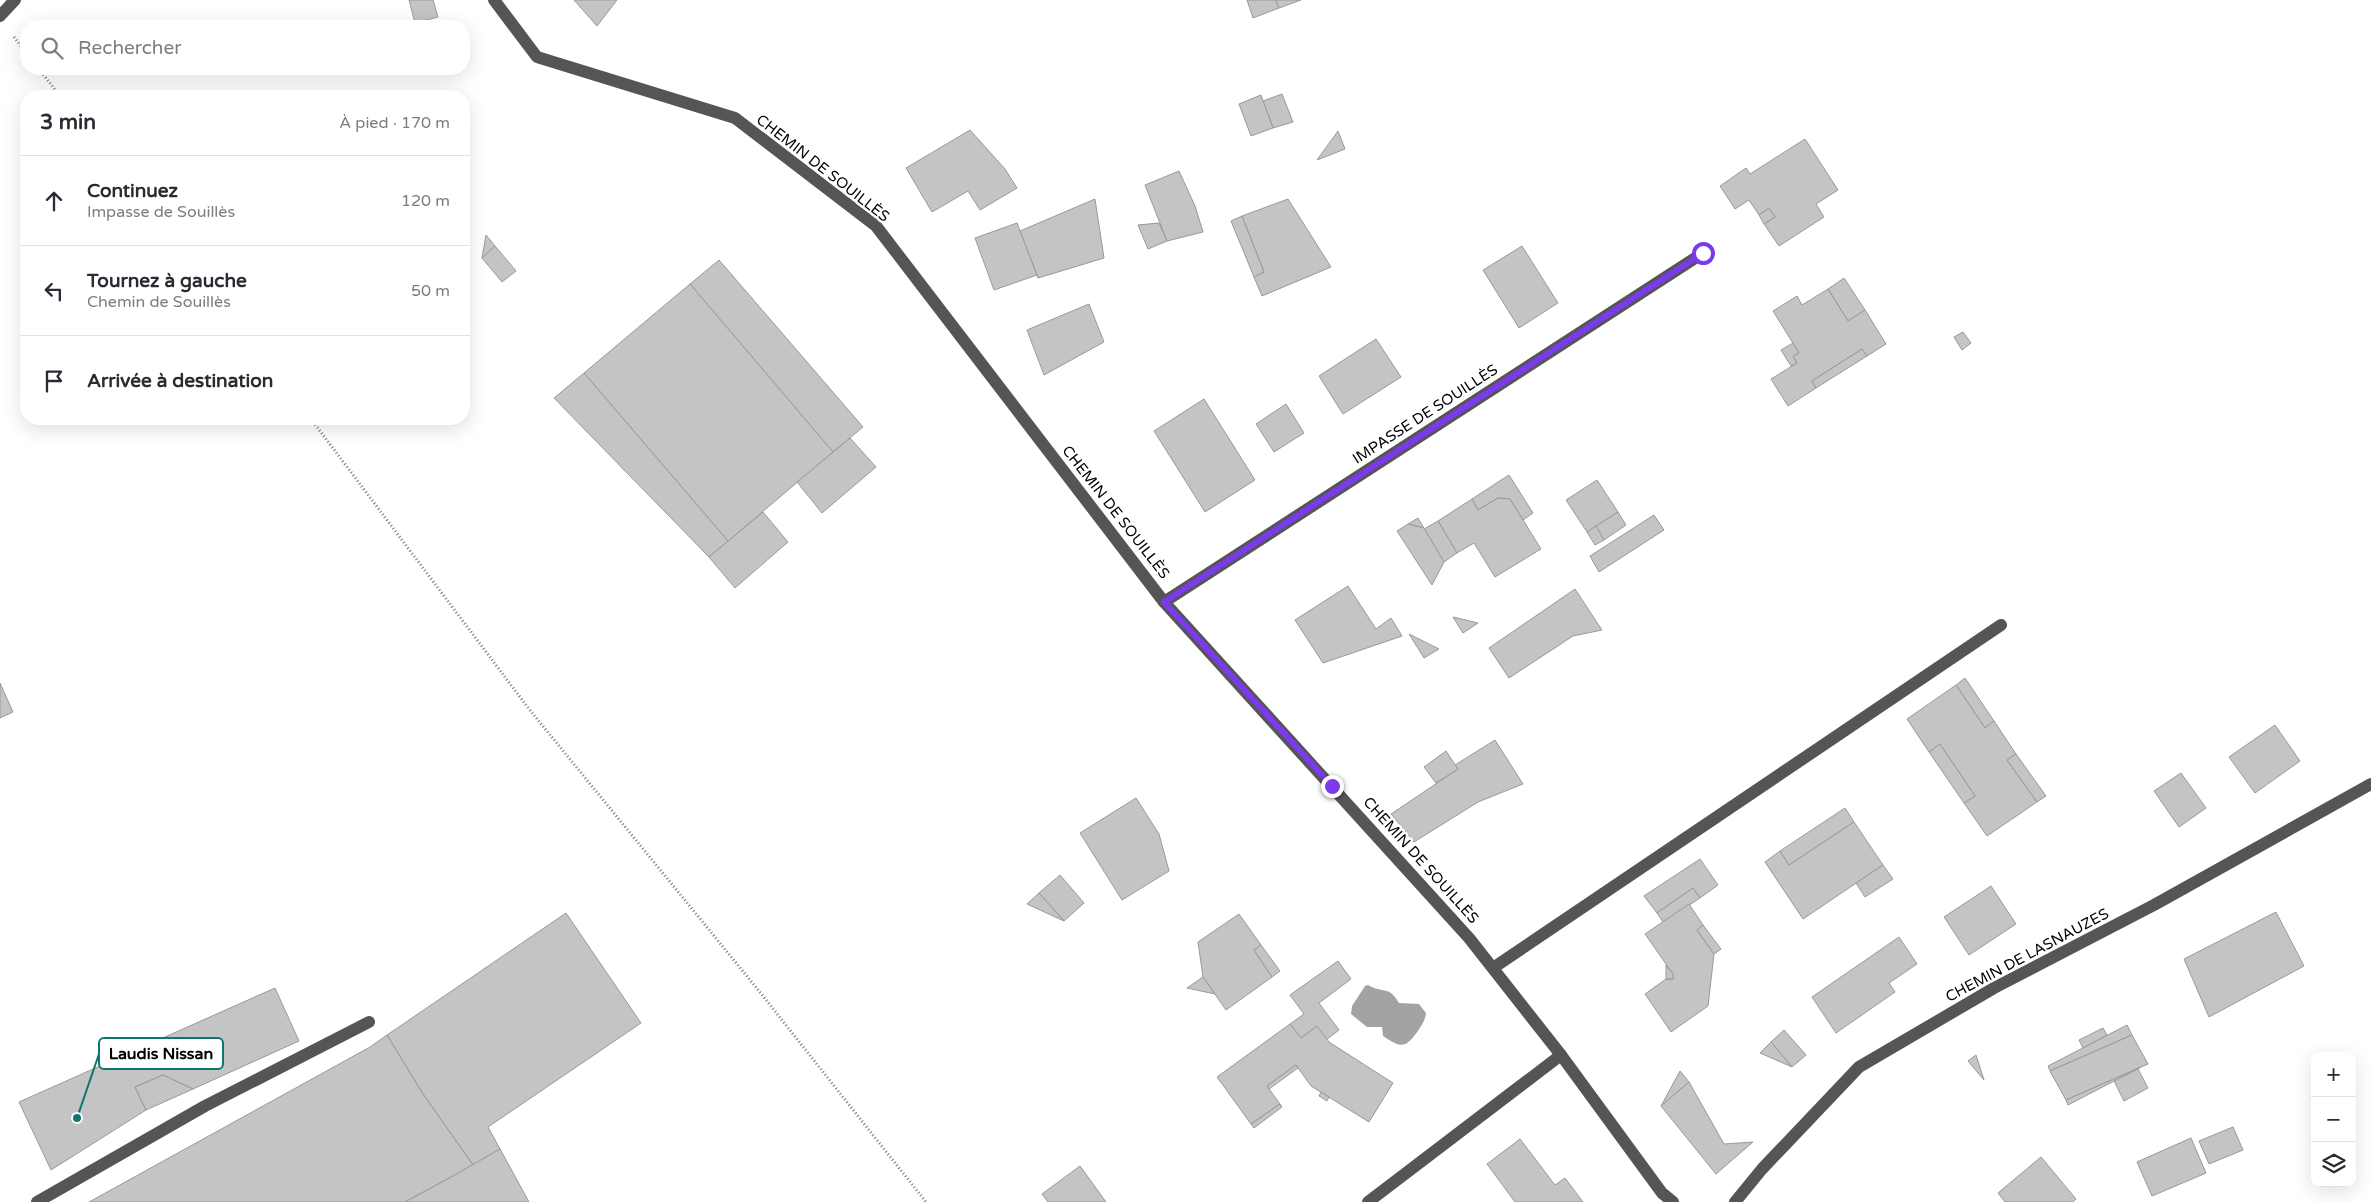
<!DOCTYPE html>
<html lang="fr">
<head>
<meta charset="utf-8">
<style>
  body { margin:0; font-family:"Varela Round",sans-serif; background:#f7f7f7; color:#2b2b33 }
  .controls { position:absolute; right:15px; bottom:15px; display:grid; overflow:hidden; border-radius:10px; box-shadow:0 5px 20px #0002 }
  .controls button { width:45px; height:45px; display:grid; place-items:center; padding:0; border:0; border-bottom:1px solid #e1e1e2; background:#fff; color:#2b2b33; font:25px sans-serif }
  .stop { position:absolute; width:15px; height:15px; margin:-11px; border:4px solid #7c3aed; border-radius:50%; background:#fff }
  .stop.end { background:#7c3aed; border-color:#fff; box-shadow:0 1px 5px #0008 }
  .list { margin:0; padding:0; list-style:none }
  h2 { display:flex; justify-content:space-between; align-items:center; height:65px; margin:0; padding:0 20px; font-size:21px }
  h2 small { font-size:16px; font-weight:400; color:#7c7c81 }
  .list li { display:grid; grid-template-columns:32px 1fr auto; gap:15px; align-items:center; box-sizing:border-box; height:90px; padding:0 20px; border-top:1px solid #e1e1e2 }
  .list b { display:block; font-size:19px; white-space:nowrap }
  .list p { margin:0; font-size:16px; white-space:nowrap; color:#7c7c81 }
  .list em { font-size:16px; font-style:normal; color:#7c7c81 }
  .icon { flex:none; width:28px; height:28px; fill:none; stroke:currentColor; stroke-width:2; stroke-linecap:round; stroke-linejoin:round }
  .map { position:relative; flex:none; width:2371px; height:1202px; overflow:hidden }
  .search { position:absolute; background:#fff; box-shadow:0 5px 20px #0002; left:20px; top:20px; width:450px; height:55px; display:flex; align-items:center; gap:12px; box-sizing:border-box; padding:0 18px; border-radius:20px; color:#7c7c81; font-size:19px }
  .panel { position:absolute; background:#fff; box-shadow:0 5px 20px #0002; left:20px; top:90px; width:450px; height:335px; border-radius:20px }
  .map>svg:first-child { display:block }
</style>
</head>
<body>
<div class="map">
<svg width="2371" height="1202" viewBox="0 0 2371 1202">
  <rect width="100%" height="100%" fill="#fff"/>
  <path fill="#a3a3a3" d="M1368,985C1383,994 1389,985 1399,1003L1419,1004L1426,1013C1425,1021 1422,1024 1418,1031C1405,1049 1401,1048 1383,1036L1382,1027H1367L1351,1014L1352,1006L1365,986Z"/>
  <g fill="#c4c4c4" stroke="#999">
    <polygon points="409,0 433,0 438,17 415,23"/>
    <polygon points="574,0 617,0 597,26"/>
    <polygon points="1247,0 1276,0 1279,8 1253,18"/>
    <polygon points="1276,0 1301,0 1279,8"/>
    <polygon points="1282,94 1293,122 1273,128 1263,101"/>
    <polygon points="1261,95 1273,128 1251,136 1239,104"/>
    <polygon points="970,130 1005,169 1017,188 980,210 968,191 932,212 906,168"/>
    <polygon points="1338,131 1345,149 1317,160"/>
    <polygon points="1805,139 1838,190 1816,204 1824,217 1779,246 1764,224 1775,217 1769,208 1759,215 1749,200 1735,209 1720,186 1746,168 1750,174"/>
    <polygon points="1179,171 1195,206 1203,232 1167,241 1145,185"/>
    <polygon points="1095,199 1104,258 1038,278 1020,231"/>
    <polygon points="1288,199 1331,267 1262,296 1254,277 1264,272 1242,216"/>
    <polygon points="1769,208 1775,217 1764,224 1759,215"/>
    <polygon points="1242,216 1264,272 1254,277 1231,221"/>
    <polygon points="1017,223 1037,275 994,290 975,238"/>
    <polygon points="1159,223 1167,241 1148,249 1138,225"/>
    <polygon points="486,235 495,246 482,258"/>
    <polygon points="495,246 516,271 502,282 482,258"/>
    <polygon points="1522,246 1558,303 1519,328 1483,270"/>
    <polygon points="719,260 863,427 833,452 690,284"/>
    <polygon points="1844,278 1865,310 1848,321 1828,289"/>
    <polygon points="690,284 833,452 728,541 584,373"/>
    <polygon points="1828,289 1848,321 1865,310 1886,344 1867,356 1862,349 1812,381 1816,388 1788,406 1771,379 1797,363 1793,356 1799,353 1773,311 1797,296 1802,305"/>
    <polygon points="1089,304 1104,342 1044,375 1027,330"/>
    <polygon points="1963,332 1971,343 1962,350 1954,337"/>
    <polygon points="1376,339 1401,377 1343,414 1319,376"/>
    <polygon points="1793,343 1799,353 1793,356 1797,363 1791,366 1781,350"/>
    <polygon points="1862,349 1867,356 1816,388 1812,381"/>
    <polygon points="584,373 728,541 709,557 554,398"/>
    <polygon points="1204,399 1255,480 1205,512 1154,431"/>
    <polygon points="1286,404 1304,433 1274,452 1256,424"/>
    <polygon points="850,438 876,467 822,513 797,482"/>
    <polygon points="1509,475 1533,513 1523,520 1510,499 1498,498 1478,510 1472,499"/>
    <polygon points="1597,480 1618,512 1587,532 1566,500"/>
    <polygon points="1498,498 1510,499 1541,549 1495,577 1474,543 1457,553 1438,521 1472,499 1478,510"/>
    <polygon points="763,512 788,542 735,588 709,557"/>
    <polygon points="1618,512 1626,525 1604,540 1596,526"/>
    <polygon points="1654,515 1664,530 1599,572 1590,556"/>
    <polygon points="1418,518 1424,528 1408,524"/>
    <polygon points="1438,521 1457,553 1444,562 1424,529"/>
    <polygon points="1408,524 1424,528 1444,562 1432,585 1397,531"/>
    <polygon points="1596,526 1604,540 1595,545 1587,532"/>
    <polygon points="1348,586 1376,629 1391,618 1402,636 1323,663 1295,620"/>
    <polygon points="1575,589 1602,630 1573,636 1509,678 1489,648"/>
    <polygon points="1453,617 1478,623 1463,633"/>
    <polygon points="1409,634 1439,649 1424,658"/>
    <polygon points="1965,678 1994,721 1985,728 1956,685"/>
    <polygon points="0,683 13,712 0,718"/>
    <polygon points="1956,685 1985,728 1994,721 2016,754 2007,760 2037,802 1987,836 1964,803 1975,796 1940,744 1929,752 1907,719"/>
    <polygon points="2275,725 2300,761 2255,793 2229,757"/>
    <polygon points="1495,740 1523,784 1478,802 1414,842 1391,814 1458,769 1455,765"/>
    <polygon points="1940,744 1975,796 1964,803 1929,752"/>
    <polygon points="1446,751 1458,769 1436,783 1424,767"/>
    <polygon points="2016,754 2046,796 2037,802 2007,760"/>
    <polygon points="2181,773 2206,808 2179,827 2154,791"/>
    <polygon points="1136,798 1159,834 1169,871 1122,900 1080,833"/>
    <polygon points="1845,808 1854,822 1789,865 1780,851"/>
    <polygon points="1854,822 1883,865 1803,919 1765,862 1780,851 1789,865"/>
    <polygon points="1700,859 1718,885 1700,898 1693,888 1657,913 1644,896"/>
    <polygon points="1883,865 1893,879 1865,897 1856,883"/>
    <polygon points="1060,875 1084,903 1064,921 1039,893"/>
    <polygon points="1991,886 2016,924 1969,955 1944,917"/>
    <polygon points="1693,888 1700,898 1663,922 1657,913"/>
    <polygon points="1039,893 1064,921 1027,904"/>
    <polygon points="1689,904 1703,925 1697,930 1714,954 1708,1006 1671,1032 1645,994 1666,979 1673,979 1673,974 1645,934"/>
    <polygon points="2276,912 2304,966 2209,1017 2184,959"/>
    <polygon points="566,913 641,1023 488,1127 500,1149 473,1165 423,1094 387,1035"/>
    <polygon points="1239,914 1261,945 1254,950 1272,977 1226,1010 1203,977 1198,942"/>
    <polygon points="1703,925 1721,949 1714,954 1697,930"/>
    <polygon points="1899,937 1917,964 1889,983 1895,992 1836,1033 1812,997"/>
    <polygon points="1261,945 1280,971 1272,977 1254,950"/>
    <polygon points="1338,961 1351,979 1319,1003 1339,1030 1326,1040 1317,1026 1301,1038 1290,1024 1304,1014 1290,995"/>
    <polygon points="1666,965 1673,974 1673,979 1666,979"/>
    <polygon points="1203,977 1215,994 1187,988"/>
    <polygon points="275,988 299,1041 193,1089 163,1075 135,1087 146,1110 51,1170 19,1102"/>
    <polygon points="1290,1024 1301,1038 1317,1026 1329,1042 1393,1083 1369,1122 1311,1086 1296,1065 1267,1086 1280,1104 1251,1124 1217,1077"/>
    <polygon points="2127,1025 2132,1035 2050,1071 2048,1066"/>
    <polygon points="2103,1028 2107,1035 2083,1048 2079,1040"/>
    <polygon points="1784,1030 1806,1055 1792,1067 1771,1042"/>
    <polygon points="387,1035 423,1094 473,1165 405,1202 89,1202 370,1047"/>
    <polygon points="2132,1035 2148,1064 2066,1100 2050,1071"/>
    <polygon points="1771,1042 1792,1067 1760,1053"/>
    <polygon points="1976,1055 1984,1080 1968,1061"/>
    <polygon points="1296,1065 1298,1068 1269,1089 1267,1086"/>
    <polygon points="2141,1067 2068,1105 2066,1100"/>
    <polygon points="2138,1069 2148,1088 2124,1101 2114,1081"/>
    <polygon points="1680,1071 1689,1082 1661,1106"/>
    <polygon points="163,1075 193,1089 146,1110 135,1087"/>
    <polygon points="1689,1082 1724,1144 1753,1142 1716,1174 1661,1106"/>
    <polygon points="1321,1092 1329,1097 1327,1101 1319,1096"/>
    <polygon points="1280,1104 1282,1107 1254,1128 1251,1124"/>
    <polygon points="2233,1127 2243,1150 2209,1164 2199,1141"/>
    <polygon points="2191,1138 2206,1173 2152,1196 2137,1162"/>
    <polygon points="1520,1139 1555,1185 1565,1178 1583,1202 1515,1202 1487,1164"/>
    <polygon points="500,1149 529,1202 405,1202 444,1181"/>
    <polygon points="2041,1157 2076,1199 2073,1202 2005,1202 1998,1193"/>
    <polygon points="1080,1166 1106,1202 1048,1202 1042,1194"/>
  </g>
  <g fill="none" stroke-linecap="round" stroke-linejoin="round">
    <g stroke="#777" stroke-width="3" stroke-dasharray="1 2.5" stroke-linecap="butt">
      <polyline points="14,37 26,53"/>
      <polyline points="39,69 60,96"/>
      <polyline points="311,419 529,709 759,991 926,1202"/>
    </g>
    <g stroke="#555" stroke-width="12">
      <polyline points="494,0 537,57 735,118 876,226 1164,602 1469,938 1561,1055 1662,1193 1673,1202"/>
      <polyline points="0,16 15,0"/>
      <polyline points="1164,602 1703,253"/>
      <polyline points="1493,968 2001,625"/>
      <polyline points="37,1202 205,1106 369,1022"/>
      <polyline points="1368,1202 1561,1055"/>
      <polyline points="1735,1202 1762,1169 1859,1067 1994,988 2154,905 2371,784"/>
    </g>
  </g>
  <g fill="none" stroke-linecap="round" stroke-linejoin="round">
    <polyline stroke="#7c3aed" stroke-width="6" points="1332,786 1164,602 1703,253"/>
  </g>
  <g text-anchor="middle" stroke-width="5" stroke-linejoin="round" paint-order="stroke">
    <g font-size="15" fill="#000" stroke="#fff">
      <text transform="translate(823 168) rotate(38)" y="5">CHEMIN DE SOUILLÈS</text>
      <text transform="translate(1425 414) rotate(-33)" y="5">IMPASSE DE SOUILLÈS</text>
      <text transform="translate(1116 512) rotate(52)" y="5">CHEMIN DE SOUILLÈS</text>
      <text transform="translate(1421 860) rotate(48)" y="5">CHEMIN DE SOUILLÈS</text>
      <text transform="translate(2027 955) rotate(-28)" y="5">CHEMIN DE LASNAUZES</text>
    </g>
  </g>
  <path fill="none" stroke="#0f766e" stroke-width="2" d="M77 1118L99 1054"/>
  <circle fill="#0f766e" stroke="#fff" stroke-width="2" cx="77" cy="1118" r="5"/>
  <rect fill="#fff" stroke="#0f766e" stroke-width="2" x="99" y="1038" width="124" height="31" rx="5"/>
  <g font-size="16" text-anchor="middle" font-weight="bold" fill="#000">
    <text x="161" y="1059">Laudis Nissan</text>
  </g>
</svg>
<div class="controls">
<button>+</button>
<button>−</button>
<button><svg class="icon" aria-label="layers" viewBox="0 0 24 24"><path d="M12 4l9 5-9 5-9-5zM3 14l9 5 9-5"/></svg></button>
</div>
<div class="stop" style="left:1703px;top:253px"></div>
<div class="stop end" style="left:1332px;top:786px"></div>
<div class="search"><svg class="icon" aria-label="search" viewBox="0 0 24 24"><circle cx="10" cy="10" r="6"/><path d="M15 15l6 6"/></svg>Rechercher</div>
<section class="panel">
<h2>3 min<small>À pied · 170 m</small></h2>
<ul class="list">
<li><svg class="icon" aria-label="ahead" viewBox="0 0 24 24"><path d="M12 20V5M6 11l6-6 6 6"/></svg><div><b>Continuez</b><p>Impasse de Souillès</p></div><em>120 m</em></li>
<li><svg class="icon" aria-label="left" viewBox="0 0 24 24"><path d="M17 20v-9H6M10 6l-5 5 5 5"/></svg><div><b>Tournez à gauche</b><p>Chemin de Souillès</p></div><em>50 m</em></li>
<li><svg class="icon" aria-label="arrive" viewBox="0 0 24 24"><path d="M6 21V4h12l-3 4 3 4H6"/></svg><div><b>Arrivée à destination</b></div></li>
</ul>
</section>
</div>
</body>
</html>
